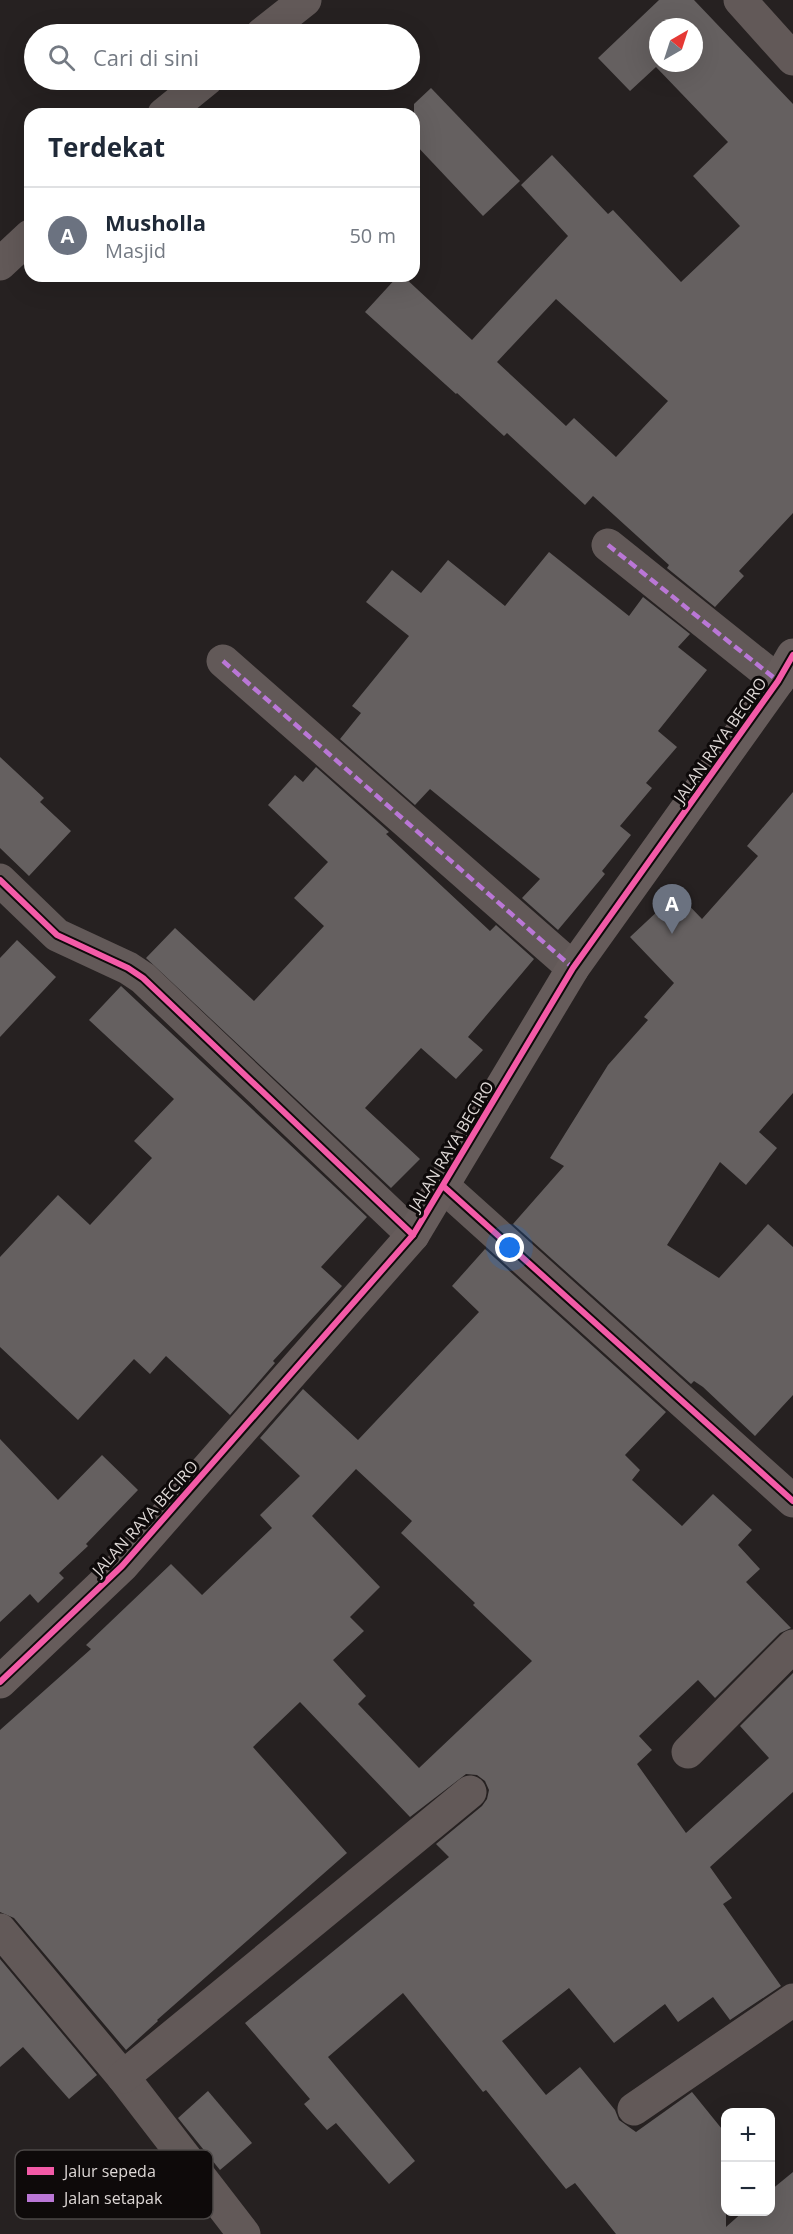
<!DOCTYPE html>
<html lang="id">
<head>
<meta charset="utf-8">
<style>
  body { margin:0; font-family:"Open Sans",sans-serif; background:#f6f6f7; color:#1f2937 }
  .controls { position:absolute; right:18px; bottom:18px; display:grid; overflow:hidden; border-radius:12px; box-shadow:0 6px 24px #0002 }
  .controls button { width:54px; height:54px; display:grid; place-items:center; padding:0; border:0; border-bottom:2px solid #e0e1e3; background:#fff; color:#1f2937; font:30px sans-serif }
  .compass { position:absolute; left:649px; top:18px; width:54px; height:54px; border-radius:50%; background:#fff; box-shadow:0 6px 24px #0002; rotate:39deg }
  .you { position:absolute; left:510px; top:1248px; width:21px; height:21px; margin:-15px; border:4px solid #fff; border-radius:50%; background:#1a73e8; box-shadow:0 0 0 9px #1a73e833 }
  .badge { display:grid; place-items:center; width:39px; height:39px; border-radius:50%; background:#0f766e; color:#fff; font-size:20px; font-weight:700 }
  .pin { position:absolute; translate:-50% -50px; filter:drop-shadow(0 2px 3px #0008) }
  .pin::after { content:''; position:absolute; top:32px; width:21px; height:18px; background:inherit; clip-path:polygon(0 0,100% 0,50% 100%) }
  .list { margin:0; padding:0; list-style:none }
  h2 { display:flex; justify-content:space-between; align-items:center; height:78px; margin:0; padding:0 24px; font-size:26px }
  h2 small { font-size:20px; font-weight:400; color:#747a83 }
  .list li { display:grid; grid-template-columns:39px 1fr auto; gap:18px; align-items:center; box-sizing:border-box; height:96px; padding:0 24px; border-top:2px solid #e0e1e3 }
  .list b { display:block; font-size:22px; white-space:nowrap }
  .list p { margin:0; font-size:20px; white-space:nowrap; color:#747a83 }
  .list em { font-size:20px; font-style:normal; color:#747a83 }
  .icon { flex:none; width:33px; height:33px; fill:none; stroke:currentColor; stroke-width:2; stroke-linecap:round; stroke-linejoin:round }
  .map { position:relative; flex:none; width:793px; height:2234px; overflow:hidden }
  .search { position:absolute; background:#fff; box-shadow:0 6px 24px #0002; left:24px; top:24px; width:396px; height:66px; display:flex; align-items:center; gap:15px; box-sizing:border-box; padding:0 21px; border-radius:33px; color:#747a83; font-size:22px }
  .panel { position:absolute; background:#fff; box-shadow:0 6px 24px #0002; left:24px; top:108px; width:396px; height:174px; border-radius:18px }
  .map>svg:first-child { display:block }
</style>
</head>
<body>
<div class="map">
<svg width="793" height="2234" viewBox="0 0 793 2234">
  <rect width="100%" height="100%" fill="#262121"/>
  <g fill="#656060" fill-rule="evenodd">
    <path d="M659,0H694L793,104V513L739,571L744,576L715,607L667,568L669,565L593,496L585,505L507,433L504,436L457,393L456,394L365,312L398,276H403L472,340L568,236L521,185L552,155L608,214L613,210L681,282L740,226L693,176L728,142L656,67L630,91L598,58ZM658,27H694V63H658ZM556,299L668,401L616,457L574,418L566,426L497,362Z"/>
    <polygon points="431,88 520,181 483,216 414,143 414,104"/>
    <polygon points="549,552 629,616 643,597 690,634 678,647 707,670 658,731 677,747 646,783 652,788 620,826 631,835 602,871 605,874 558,930 522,898 540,879 430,789 415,805 340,739 361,713 352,706 409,636 366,602 392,570 421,593 448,560 505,606"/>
    <polygon points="0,757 44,798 40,802 71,831 29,876 0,848"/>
    <polygon points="316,767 389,832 386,834 490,931 496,925 534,959 468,1037 483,1050 456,1079 421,1048 365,1108 420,1159 391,1188 146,958 175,928 254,1001 324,926 294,898 328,862 268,805 295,775 303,782"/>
    <polygon points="793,792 793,1093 759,1132 777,1148 746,1185 720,1162 667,1245 719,1278 768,1224 793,1247 793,1395 755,1436 703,1387 694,1381 691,1384 513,1224 564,1166 550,1158 608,1065 648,1020 644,1017 674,983 630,937 677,893 702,919 758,856 747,846"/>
    <polygon points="17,940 56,977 0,1037 0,958"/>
    <polygon points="121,986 367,1217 321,1267 342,1286 273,1361 275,1363 230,1415 166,1356 150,1374 134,1359 78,1420 0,1347 0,1257 58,1195 90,1225 152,1158 134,1141 174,1099 89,1020"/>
    <path d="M485,1249L666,1412L625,1455L640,1470L632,1480L682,1526L713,1494L752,1530L738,1545L760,1569L746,1582L791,1628L780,1633L715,1698L698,1680L639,1736L652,1750L637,1764L686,1833L769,1758L740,1726L793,1673V1792L710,1867L732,1898L723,1904L781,1986L730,2020L713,1997L678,2022L665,2004L614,2043L569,1988L502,2041L546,2095L580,2067L615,2110L619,2120L636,2132L692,2092L726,2134V2227L744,2211H771V2190L793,2172V2234H616L575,2183L566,2189L486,2090L483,2092L403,1993L328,2057L415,2161L389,2184L336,2123L327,2130L304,2104L310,2099L245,2023L449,1857L436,1844L482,1806L487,1799L489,1790L485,1781L477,1775L466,1774L410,1817L300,1702L253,1747L347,1853L157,2020L158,2021L126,2050L14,1918L0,1912V1730L91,1649L86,1645L171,1564L202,1595L272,1528L260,1515L300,1476L260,1438L303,1389L358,1440L479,1312L452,1286ZM356,1469L412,1521L401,1533L475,1603L473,1605L532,1661L419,1768L358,1704L366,1696L333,1660L364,1631L350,1617L380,1587L312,1516Z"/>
    <polygon points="0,1439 58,1500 102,1455 138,1490 86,1544 88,1546 59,1573 64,1578 38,1603 30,1594 0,1622"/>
    <polygon points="0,1959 97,2075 69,2099 23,2047 0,2067"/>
    <polygon points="208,2091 252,2143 220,2170 178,2118"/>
  </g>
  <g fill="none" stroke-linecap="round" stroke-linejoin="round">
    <g stroke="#625958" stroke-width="33">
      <polyline points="740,0 793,59"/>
      <polyline points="262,34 305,0"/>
      <polyline points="164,114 206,80"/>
      <polyline points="0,264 30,236"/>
      <polyline points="608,545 778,681"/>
      <polyline points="223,661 573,968"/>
      <polyline points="0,880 57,935 128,968 143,978 413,1235"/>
      <polyline points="443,1186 793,1501"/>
      <polyline points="688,1752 793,1646"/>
      <polyline points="0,1930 123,2077 244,2234"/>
      <polyline points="123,2077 470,1792"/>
      <polyline points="634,2109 793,2000"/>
    </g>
    <polyline stroke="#665c5b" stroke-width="33" points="0,1682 122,1566 413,1235 573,968 778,681 793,655"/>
    <g stroke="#ba77d6" stroke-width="4.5" stroke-dasharray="9 4.5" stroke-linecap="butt">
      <polyline points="608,545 778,681"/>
      <polyline points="223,661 573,968"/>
    </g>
    <g stroke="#0e0a0a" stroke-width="10">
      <g id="cycleway">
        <polyline points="0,880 57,935 128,968 143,978 413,1235"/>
        <polyline points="443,1186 793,1501"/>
        <polyline points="0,1682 122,1566 413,1235 573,968 778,681 793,655"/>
      </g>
    </g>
    <use href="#cycleway" stroke="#f35aa7" stroke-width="6"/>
  </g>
  <g text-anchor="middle" stroke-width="6" stroke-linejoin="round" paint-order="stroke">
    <g font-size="16" fill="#ded8d6" stroke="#0e0a0a">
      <text transform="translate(720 740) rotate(-55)" y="6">JALAN RAYA BECIRO</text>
      <text transform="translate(451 1146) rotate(-59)" y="6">JALAN RAYA BECIRO</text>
      <text transform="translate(145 1518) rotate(-48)" y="6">JALAN RAYA BECIRO</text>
    </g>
  </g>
  <rect x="15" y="2150" width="198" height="69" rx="9" fill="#0e0a0a" stroke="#4c4847" stroke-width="1.5"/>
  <rect x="27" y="2167" width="27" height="8" fill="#f35aa7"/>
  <rect x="27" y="2194" width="27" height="8" fill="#ba77d6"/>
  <g font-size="16" fill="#ded8d6">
    <text x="64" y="2177">Jalur sepeda</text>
    <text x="64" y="2204">Jalan setapak</text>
  </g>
</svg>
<div class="controls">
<button>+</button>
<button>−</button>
</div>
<svg class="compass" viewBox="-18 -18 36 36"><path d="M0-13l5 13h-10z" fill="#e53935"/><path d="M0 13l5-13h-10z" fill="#747a83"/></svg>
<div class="you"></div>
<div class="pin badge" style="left:672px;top:934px;background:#6b7280">A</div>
<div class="search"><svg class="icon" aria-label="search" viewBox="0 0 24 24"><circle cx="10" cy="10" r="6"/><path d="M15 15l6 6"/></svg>Cari di sini</div>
<section class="panel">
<h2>Terdekat<small></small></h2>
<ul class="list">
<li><span class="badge" style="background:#6b7280">A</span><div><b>Musholla</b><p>Masjid</p></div><em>50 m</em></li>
</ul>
</section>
</div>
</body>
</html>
